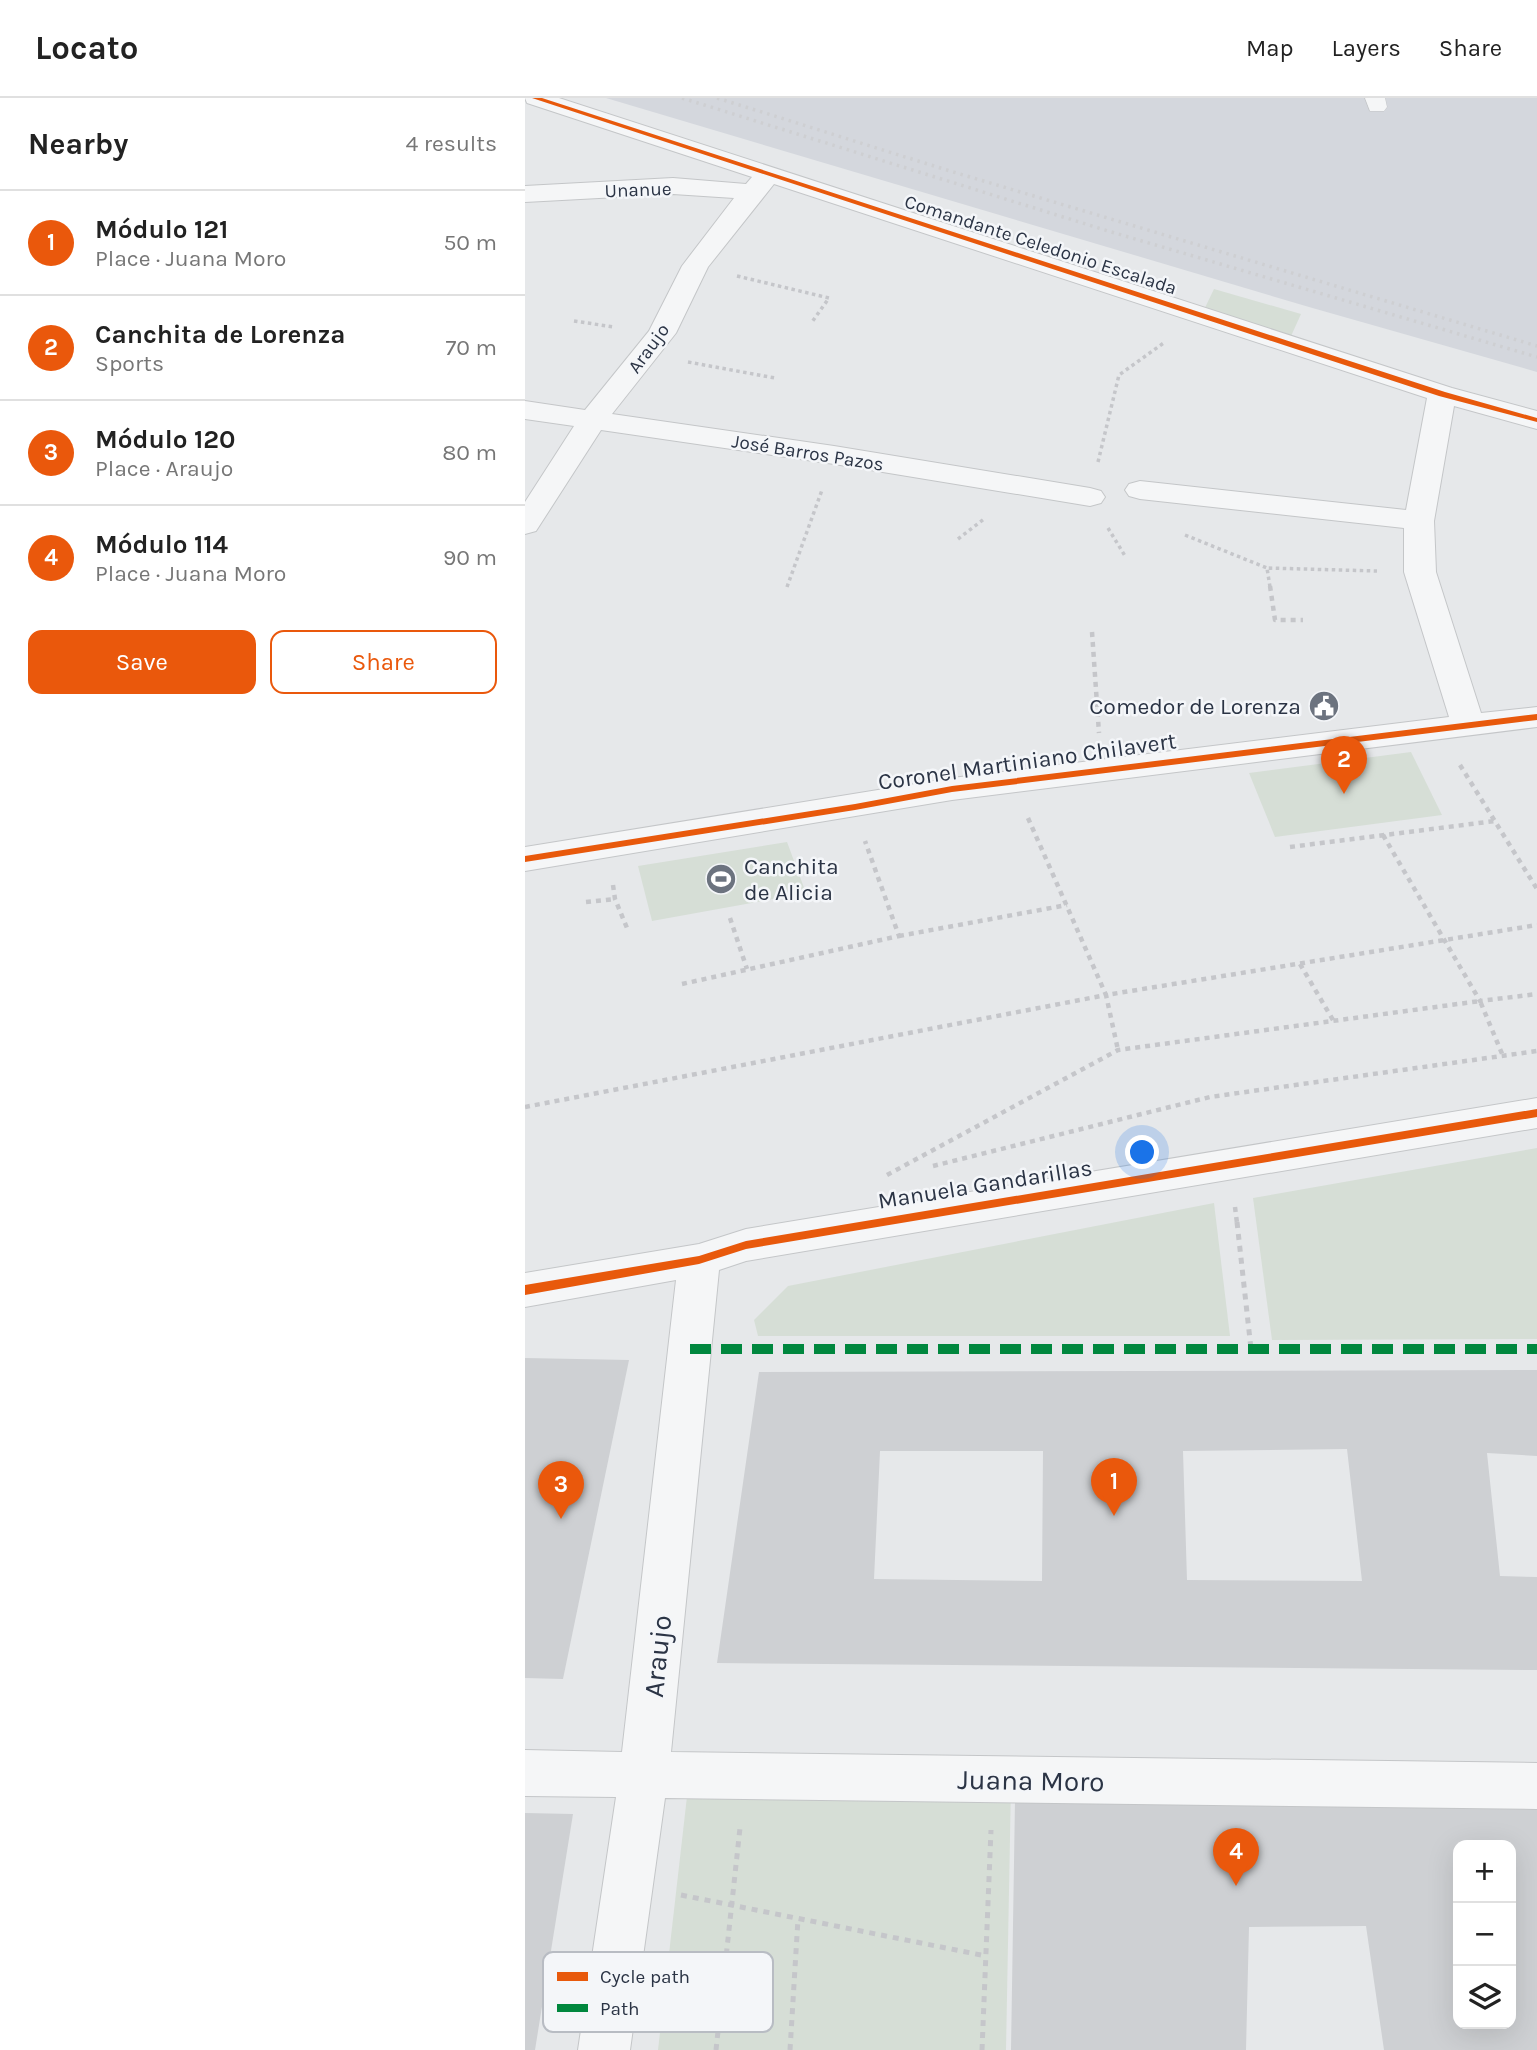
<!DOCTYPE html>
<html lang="en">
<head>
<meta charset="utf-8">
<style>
  body { margin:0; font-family:Karla,sans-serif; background:#f2f2f2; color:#222 }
  .controls { position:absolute; right:21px; bottom:21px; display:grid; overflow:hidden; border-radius:14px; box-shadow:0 7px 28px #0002 }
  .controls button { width:63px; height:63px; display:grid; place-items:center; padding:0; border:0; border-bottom:2px solid #e0e0e0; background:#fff; color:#222; font:35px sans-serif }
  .you { position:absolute; left:618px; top:1055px; width:24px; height:24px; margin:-18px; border:5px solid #fff; border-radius:50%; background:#1a73e8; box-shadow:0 0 0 10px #1a73e833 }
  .badge { display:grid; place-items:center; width:46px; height:46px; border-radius:50%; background:#ea580c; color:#fff; font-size:23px; font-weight:700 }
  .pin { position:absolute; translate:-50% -58px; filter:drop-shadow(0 2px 4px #0008) }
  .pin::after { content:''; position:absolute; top:37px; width:24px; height:21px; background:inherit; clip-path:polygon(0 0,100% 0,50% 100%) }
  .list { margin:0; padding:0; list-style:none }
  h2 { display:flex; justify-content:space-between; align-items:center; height:91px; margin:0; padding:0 28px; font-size:30px }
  h2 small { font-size:23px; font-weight:400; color:#767676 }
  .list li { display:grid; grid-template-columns:46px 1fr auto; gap:21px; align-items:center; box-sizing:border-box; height:105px; padding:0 28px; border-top:2px solid #e0e0e0 }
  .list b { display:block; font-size:26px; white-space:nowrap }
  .list p { margin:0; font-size:23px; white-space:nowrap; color:#767676 }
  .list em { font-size:23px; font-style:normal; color:#767676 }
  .actions { display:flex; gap:14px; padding:21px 28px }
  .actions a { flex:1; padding:16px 0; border:2px solid #ea580c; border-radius:14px; text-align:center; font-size:24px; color:#ea580c }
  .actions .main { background:#ea580c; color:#fff }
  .icon { flex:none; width:38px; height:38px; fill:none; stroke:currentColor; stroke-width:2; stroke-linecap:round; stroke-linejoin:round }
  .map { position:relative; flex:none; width:1012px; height:1952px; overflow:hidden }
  header { display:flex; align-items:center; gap:42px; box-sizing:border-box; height:98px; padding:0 35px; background:#fff; border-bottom:2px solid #e0e0e0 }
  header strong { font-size:33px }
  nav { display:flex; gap:38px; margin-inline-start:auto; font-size:24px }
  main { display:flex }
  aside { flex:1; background:#fff }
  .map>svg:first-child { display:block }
</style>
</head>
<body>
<header>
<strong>Locato</strong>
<nav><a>Map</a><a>Layers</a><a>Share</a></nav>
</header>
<main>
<aside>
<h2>Nearby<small>4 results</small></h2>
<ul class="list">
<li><span class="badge">1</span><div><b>Módulo 121</b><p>Place · Juana Moro</p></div><em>50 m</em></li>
<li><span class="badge">2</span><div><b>Canchita de Lorenza</b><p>Sports</p></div><em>70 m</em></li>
<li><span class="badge">3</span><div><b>Módulo 120</b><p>Place · Araujo</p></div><em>80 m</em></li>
<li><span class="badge">4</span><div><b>Módulo 114</b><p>Place · Juana Moro</p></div><em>90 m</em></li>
</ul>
<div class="actions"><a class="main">Save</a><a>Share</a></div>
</aside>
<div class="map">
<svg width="1012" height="1952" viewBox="0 0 1012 1952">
  <rect width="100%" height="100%" fill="#e6e8ea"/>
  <polygon fill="#d4d7dd" points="81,0 1012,0 1012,274 784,209"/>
  <g fill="#d6ded6">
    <polygon points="689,191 776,216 762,247 676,218"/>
    <polygon points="886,654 917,717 750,739 724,675"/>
    <polygon points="262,744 281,795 127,823 113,768"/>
    <polygon points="1012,1050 1012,1241 747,1242 728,1100"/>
    <polygon points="689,1105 705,1238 233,1238 229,1222 263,1188"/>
    <polygon points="164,1681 486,1686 481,1952 133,1952"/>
  </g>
  <g fill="#ced0d3" fill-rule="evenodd">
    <polygon points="0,1260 104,1262 38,1581 0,1580"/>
    <path d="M1012,1272V1358L962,1355L975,1478L1012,1479V1572L192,1565L234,1274ZM822,1351L837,1483L662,1482L658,1353ZM355,1353H518L517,1483L349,1481Z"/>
    <path d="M490,1702L1012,1709V1952H859L841,1828L724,1829L721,1952H486ZM933,1747H986V1926H933Z"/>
    <polygon points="0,1715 48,1716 10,1952 0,1952"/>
  </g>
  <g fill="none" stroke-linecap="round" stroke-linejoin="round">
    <g stroke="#c4c6c8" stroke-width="1">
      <polygon id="lane" points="840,0 860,0 862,9 859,13 845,13"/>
    </g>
    <g stroke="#c4c6c8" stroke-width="2">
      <g id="street">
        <polygon points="0,0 34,0 927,290 1012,313 1012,331 929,308 909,423 911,474 956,615 1012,609 1012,629 427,702 0,773 0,749 427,680 924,619 879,474 879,430 615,401 604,398 600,392 604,386 615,383 881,412 902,300 249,86 183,169 151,235 87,316 309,348 565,390 576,393 580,399 576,405 565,408 309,366 76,332 11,433 0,436 0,404 49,328 0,321 0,303 60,312 124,233 157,168 209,100 148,96 0,104 0,88 148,80 221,86 227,79 2,5"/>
        <polygon points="1012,1000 1012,1030 221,1163 194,1172 146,1654 1012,1665 1012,1711 140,1700 105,1952 53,1952 91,1699 0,1698 0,1652 97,1654 151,1182 0,1209 0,1175 174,1146 221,1131"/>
      </g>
    </g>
    <g stroke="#c5c6ca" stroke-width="3.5" stroke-dasharray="3.5 3.5" stroke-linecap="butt">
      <polyline points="212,178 304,200 287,224"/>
      <polyline points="49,223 89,229"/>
      <polyline points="163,264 250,280"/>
      <polyline points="573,364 594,277 640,244"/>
      <polyline points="583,430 600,458"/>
      <polyline points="660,437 742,470"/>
      <polyline points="433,441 459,421"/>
      <polyline points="262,489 297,392"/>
      <polyline points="745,489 742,470 852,473"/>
    </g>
    <g stroke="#c5c6ca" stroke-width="4.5" stroke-dasharray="5 5" stroke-linecap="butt">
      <polyline points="745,488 750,522 778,522"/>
      <polyline points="567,534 574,635"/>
      <polyline points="935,667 1012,791"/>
      <polyline points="503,720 581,897 1012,827"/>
      <polyline points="858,737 955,903 1012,896"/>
      <polyline points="765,749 970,723"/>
      <polyline points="88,787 90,801 102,830"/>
      <polyline points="61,804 90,801"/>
      <polyline points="205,820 222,871"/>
      <polyline points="374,838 542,807"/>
      <polyline points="775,866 808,922"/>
      <polyline points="157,886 374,838 340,743"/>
      <polyline points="0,1009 581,897 593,952"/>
      <polyline points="408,1068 685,999 1012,953"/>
      <polyline points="362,1077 593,952 955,903 978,958"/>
      <polyline points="710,1109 712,1125"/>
    </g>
    <g stroke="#c5c6ca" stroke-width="5" stroke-dasharray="6 6" stroke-linecap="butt">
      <polyline points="712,1124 726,1251"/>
      <polyline points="156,1797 461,1858"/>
      <polyline points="191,1952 215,1730"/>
      <polyline points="265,1952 273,1821"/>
      <polyline points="457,1952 466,1732"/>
    </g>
    <use href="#lane" fill="#f5f6f7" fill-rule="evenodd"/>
    <use href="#street" fill="#f5f6f7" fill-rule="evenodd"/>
    <g stroke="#cecfd2" stroke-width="3.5" stroke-dasharray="2.5 5" stroke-linecap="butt">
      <polyline points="157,0 583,133 1012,259"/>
      <polyline points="192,0 425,73 1012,248"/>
    </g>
    <polyline stroke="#00873e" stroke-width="10" stroke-dasharray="21 10" stroke-linecap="butt" points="165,1251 1012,1251"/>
    <g stroke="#f4f6f9" stroke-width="5">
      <g id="cycleway">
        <polygon points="7,0 17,0 920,294 1012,320 1012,324 914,298"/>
        <polygon points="1012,616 1012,622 427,694 330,712 0,764 0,758 330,706 427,688"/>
        <polygon points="1012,1011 1012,1019 221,1151 174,1166 0,1197 0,1187 174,1158 221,1143"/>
      </g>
    </g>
    <use href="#cycleway" fill="#e8590c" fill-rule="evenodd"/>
  </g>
  <defs>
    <g id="civic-disc" transform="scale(1.575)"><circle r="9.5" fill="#6c737f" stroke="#f4f6f9"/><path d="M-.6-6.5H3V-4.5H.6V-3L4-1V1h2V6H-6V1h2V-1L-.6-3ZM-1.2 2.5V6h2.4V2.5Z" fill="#fff"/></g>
    <g id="stadium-disc" transform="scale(1.575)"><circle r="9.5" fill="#6c737f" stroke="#f4f6f9"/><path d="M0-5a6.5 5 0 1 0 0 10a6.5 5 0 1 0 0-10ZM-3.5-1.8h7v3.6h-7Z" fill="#fff"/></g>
  </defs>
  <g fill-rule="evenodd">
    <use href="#civic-disc" x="799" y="608"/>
    <use href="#stadium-disc" x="196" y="781"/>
  </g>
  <g text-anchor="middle" stroke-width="5" stroke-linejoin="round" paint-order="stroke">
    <g font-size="19" fill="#2b3445" stroke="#f4f6f9">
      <text transform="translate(113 91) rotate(-2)" y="7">Unanue</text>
      <text transform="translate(516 146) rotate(18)" y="7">Comandante Celedonio Escalada</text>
      <text transform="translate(123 250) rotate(-54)" y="7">Araujo</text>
      <text transform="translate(283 354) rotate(9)" y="7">José Barros Pazos</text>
    </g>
    <g font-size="23" fill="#2b3445" stroke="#f4f6f9" text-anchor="end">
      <text x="776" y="616">Comedor de Lorenza</text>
      <text x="219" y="776" text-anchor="start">Canchita<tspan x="219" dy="26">de Alicia</tspan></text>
    </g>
    <g font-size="23" fill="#2b3445" stroke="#f4f6f9">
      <text transform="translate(502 663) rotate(-8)" y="8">Coronel Martiniano Chilavert</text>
      <text transform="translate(460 1086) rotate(-9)" y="8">Manuela Gandarillas</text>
    </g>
    <g font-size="28" fill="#2b3445" stroke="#f4f6f9">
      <text transform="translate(132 1558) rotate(-84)" y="10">Araujo</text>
      <text transform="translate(506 1682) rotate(1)" y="10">Juana Moro</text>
    </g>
  </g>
  <rect x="18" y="1854" width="230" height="80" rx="10" fill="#f4f6f9" stroke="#b8bcc3" stroke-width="2"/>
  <rect x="32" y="1874" width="31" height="9" fill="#e8590c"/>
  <rect x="32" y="1906" width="31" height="8" fill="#00873e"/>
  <g font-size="19" fill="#2b3445">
    <text x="75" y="1885">Cycle path</text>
    <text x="75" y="1917">Path</text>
  </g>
</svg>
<div class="controls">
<button>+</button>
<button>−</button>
<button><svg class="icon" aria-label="layers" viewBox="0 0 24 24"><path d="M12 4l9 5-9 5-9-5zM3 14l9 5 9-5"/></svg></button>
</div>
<div class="you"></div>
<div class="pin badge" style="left:589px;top:1418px">1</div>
<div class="pin badge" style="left:819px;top:696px">2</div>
<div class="pin badge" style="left:36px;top:1421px">3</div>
<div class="pin badge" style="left:711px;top:1788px">4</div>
</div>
</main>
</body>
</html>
